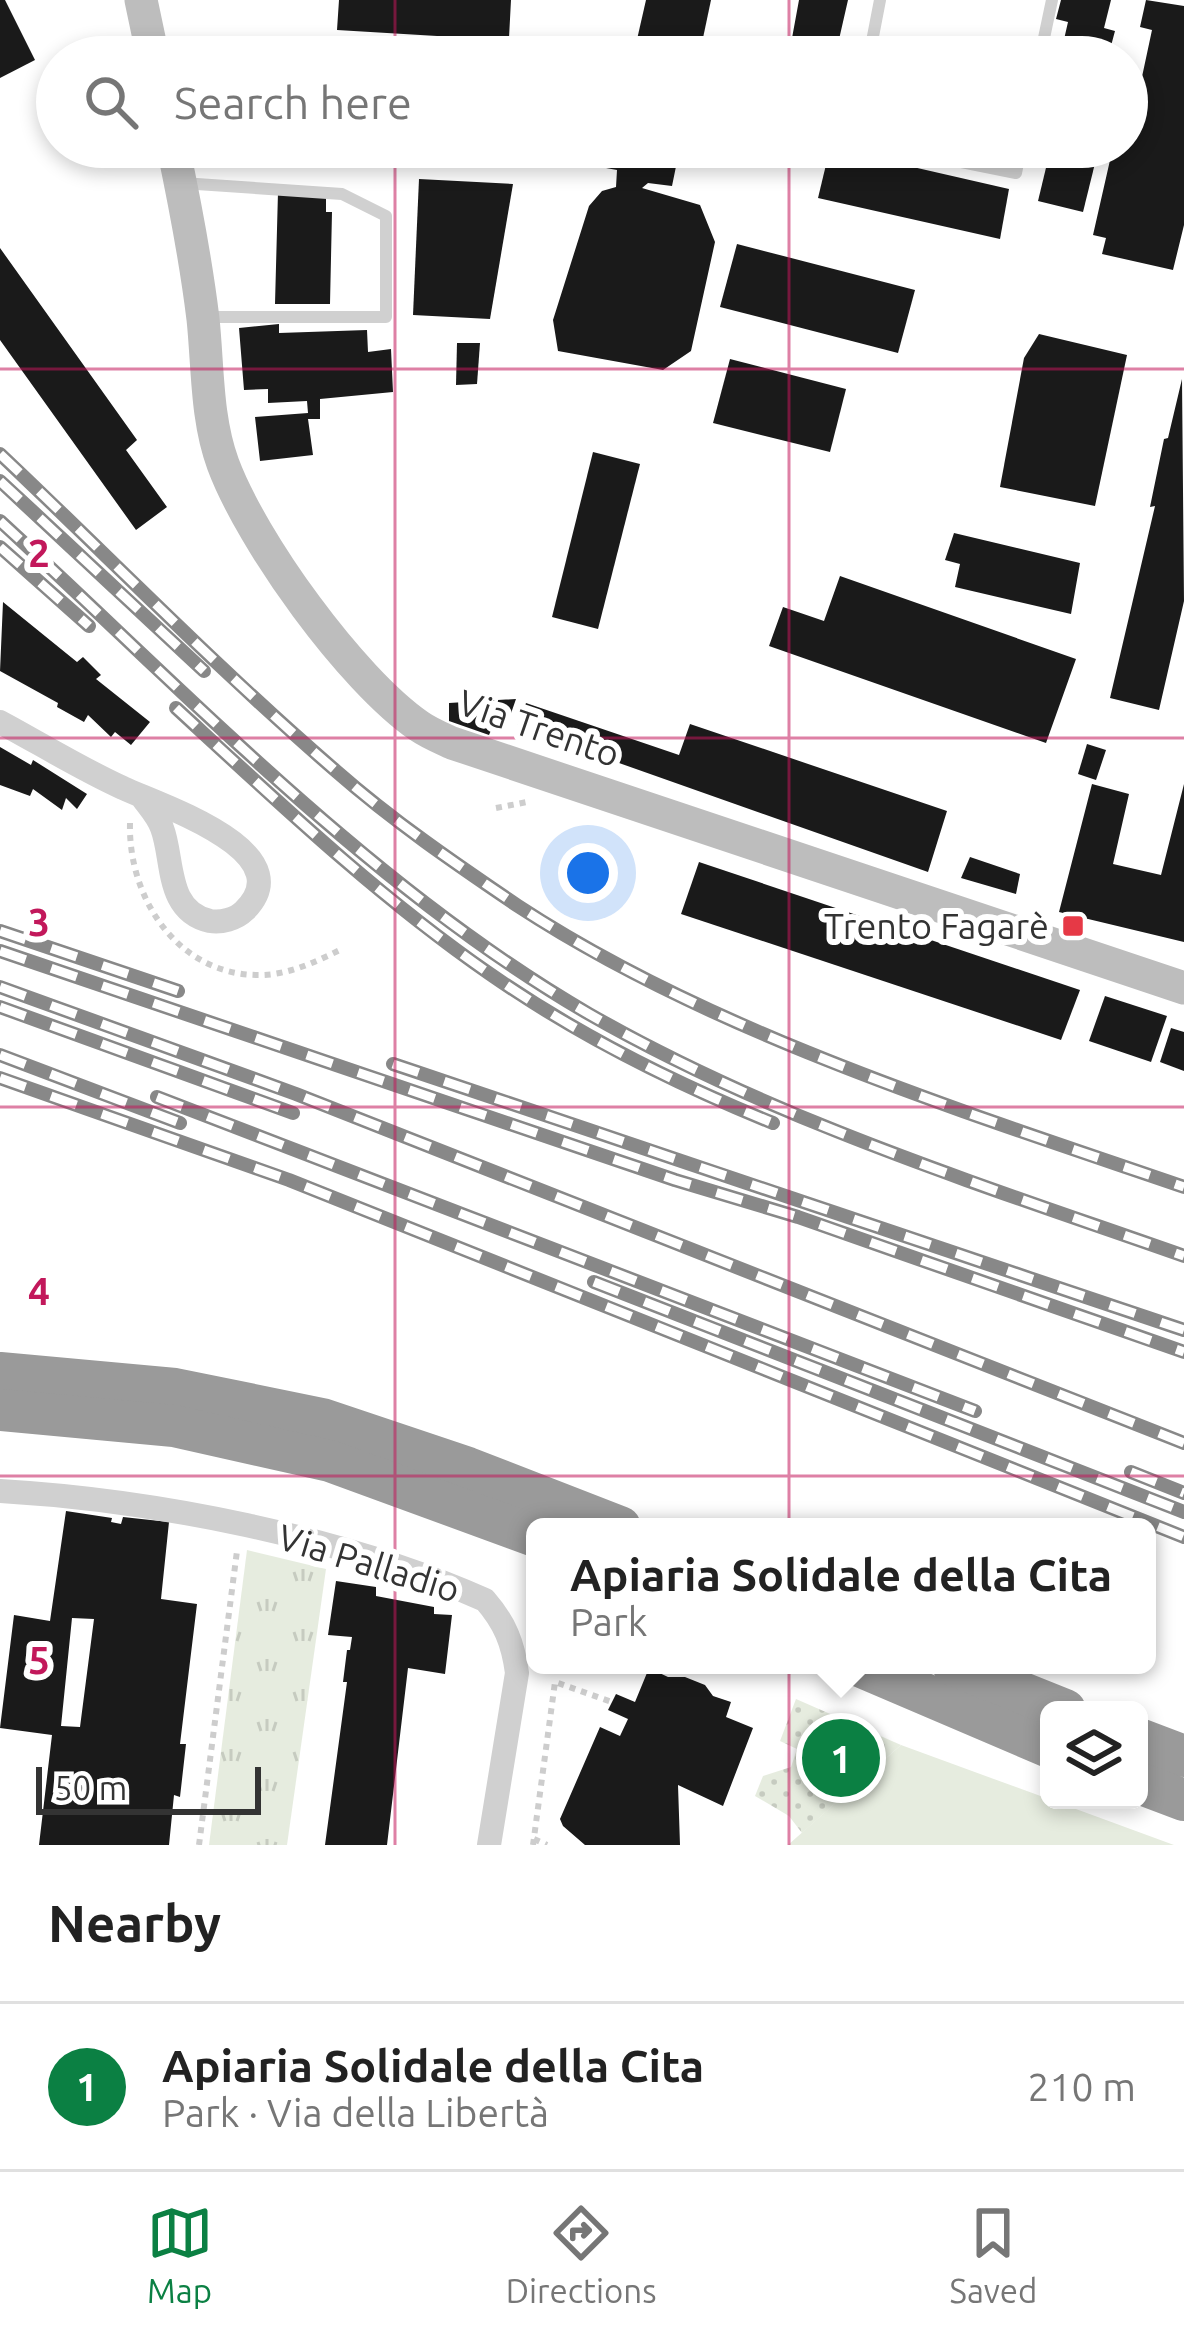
<!DOCTYPE html>
<html lang="en">
<head>
<meta charset="utf-8">
<style>
  body { margin:0; font-family:Ubuntu,sans-serif; background:#f2f2f2; color:#222 }
  .controls { position:absolute; right:36px; bottom:36px; display:grid; overflow:hidden; border-radius:18px; box-shadow:0 6px 18px #0003 }
  .controls button { width:108px; height:108px; display:grid; place-items:center; padding:0; border:0; border-bottom:3px solid #e0e0e0; background:#fff; color:#222; font:60px sans-serif }
  .scale { position:absolute; left:36px; bottom:30px; width:225px; box-sizing:border-box; padding-left:12px; border:6px solid #333; border-top:0; font-size:33px; line-height:42px; white-space:nowrap; color:#333; -webkit-text-stroke:9px #fff; paint-order:stroke }
  .you { position:absolute; left:588px; top:873px; width:42px; height:42px; margin:-30px; border:9px solid #fff; border-radius:50%; background:#1a73e8; box-shadow:0 0 0 18px #1a73e833 }
  .badge { display:grid; place-items:center; width:78px; height:78px; border-radius:50%; background:#0b8043; color:#fff; font-size:39px; font-weight:700 }
  .pin { position:absolute; translate:-50% -50%; border:6px solid #fff; box-shadow:0 3px 12px #0006 }
  .popup { position:absolute; left:526px; top:1518px; width:630px; height:156px; box-sizing:border-box; display:grid; place-content:center; border-radius:18px; background:#fff; filter:drop-shadow(0 3px 9px #0005); font-size:39px; white-space:nowrap; color:#767676 }
  .popup b { font-size:45px; color:#222 }
  .popup::after { content:''; position:absolute; left:50%; top:100%; margin-left:-24px; border:24px solid transparent; border-top-color:#fff }
  .list { margin:0; padding:0; list-style:none }
  h2 { display:flex; justify-content:space-between; align-items:center; height:156px; margin:0; padding:0 48px; font-size:51px }
  h2 small { font-size:39px; font-weight:400; color:#767676 }
  .list li { display:grid; grid-template-columns:78px 1fr auto; gap:36px; align-items:center; box-sizing:border-box; height:168px; padding:0 48px; border-top:3px solid #e0e0e0 }
  .list b { display:block; font-size:45px; white-space:nowrap }
  .list p { margin:0; font-size:39px; white-space:nowrap; color:#767676 }
  .list em { font-size:39px; font-style:normal; color:#767676 }
  .icon { flex:none; width:66px; height:66px; fill:none; stroke:currentColor; stroke-width:2; stroke-linecap:round; stroke-linejoin:round }
  .map { position:relative; flex:none; width:1184px; height:1845px; overflow:hidden }
  .search { position:absolute; background:#fff; box-shadow:0 6px 18px #0003; left:36px; right:36px; top:36px; height:132px; display:flex; align-items:center; gap:30px; box-sizing:border-box; padding:0 42px; border-radius:66px; color:#767676; font-size:45px }
  .sheet { height:324px; background:#fff }
  nav { display:flex; justify-content:space-around; align-items:center; box-sizing:border-box; height:168px; border-top:3px solid #e0e0e0; background:#fff; font-size:33px; color:#767676 }
  nav a { display:grid; justify-items:center; gap:6px }
  nav .on { color:#0b8043 }
  .map>svg:first-child { display:block }
</style>
</head>
<body>
<div class="map">
<svg width="1184" height="1845" viewBox="0 0 1184 1845">
  <defs>
    <pattern id="park-tufts" width="24" height="20" patternUnits="userSpaceOnUse" patternTransform="scale(3)"><rect width="24" height="20" fill="#e6ecdf"/><path d="M3 7l-1-3M5 7V3M7 7l1-3M15 17l-1-3M17 17v-4M19 17l1-3" fill="none" stroke="#c6cbc0"/></pattern>
    <pattern id="garden-dots" width="8" height="8" patternUnits="userSpaceOnUse" patternTransform="scale(3)"><rect width="8" height="8" fill="#e6ecdf"/><path d="M2 2h.1M6 6h.1" fill="none" stroke="#c6cbc0" stroke-width="1.8" stroke-linecap="round"/></pattern>
  </defs>
  <rect width="100%" height="100%" fill="#fff"/>
  <polygon fill="#e6ecdf" points="901,1745 1174,1845 788,1845"/>
  <polygon fill="url(#park-tufts)" points="247,1550 326,1569 287,1845 209,1845"/>
  <polygon fill="url(#garden-dots)" points="796,1699 901,1745 802,1833 789,1816 755,1796 763,1776 791,1767 797,1749 780,1741"/>
  <g fill="#1a1a1a" fill-rule="evenodd">
    <polygon points="0,0 5,0 35,60 0,78"/>
    <polygon points="339,0 511,0 508,57 435,57 437,36 337,30"/>
    <polygon points="646,0 711,0 699,57 633,57"/>
    <polygon points="799,0 848,0 835,57 774,57 776,45 790,49"/>
    <polygon points="1061,0 1111,0 1104,28 1115,31 1108,57 1060,57 1068,22 1056,19"/>
    <polygon points="1146,0 1184,6 1184,225 1173,270 1102,254 1106,238 1093,235 1113,147 1127,147 1152,30 1140,27"/>
    <polygon points="420,147 492,147 491,158 463,154 461,163 441,162 442,153"/>
    <polygon points="611,147 680,147 672,186 648,183 642,188 700,205 715,242 691,351 663,370 558,351 553,320 589,206 602,191 616,187 617,170 606,168"/>
    <polygon points="1051,147 1099,147 1083,212 1038,201"/>
    <polygon points="830,148 1009,189 1000,239 818,198"/>
    <polygon points="419,179 513,184 490,319 413,315"/>
    <polygon points="278,192 326,195 326,212 332,212 330,304 275,304"/>
    <polygon points="737,244 915,290 898,353 720,307"/>
    <polygon points="0,248 137,440 126,450 167,507 136,530 0,340"/>
    <polygon points="279,324 279,333 367,330 368,352 391,349 393,392 320,399 320,419 308,419 313,455 260,461 255,417 308,413 307,401 268,403 268,389 244,390 239,328"/>
    <polygon points="1039,334 1127,355 1095,506 1000,487 1024,358"/>
    <polygon points="457,343 480,343 477,384 456,385"/>
    <polygon points="730,359 846,389 830,452 713,423"/>
    <polygon points="1182,379 1184,601 1159,710 1110,698 1155,506 1150,507 1164,439 1168,438"/>
    <polygon points="593,452 640,464 598,629 552,617"/>
    <polygon points="954,533 1080,563 1071,614 955,587 960,564 945,560"/>
    <polygon points="840,576 1076,659 1046,743 769,646 783,607 824,621"/>
    <polygon points="3,602 77,662 83,657 101,675 96,679 150,722 131,745 115,732 111,737 88,715 84,722 57,707 58,703 0,671"/>
    <polygon points="516,699 507,725 495,721 489,735 449,721 449,703"/>
    <polygon points="526,703 679,755 690,724 947,811 928,872 517,727"/>
    <polygon points="1087,744 1106,750 1096,780 1078,774"/>
    <polygon points="0,747 31,765 33,760 87,794 77,809 66,798 62,810 33,789 30,796 0,785"/>
    <polygon points="1092,784 1129,794 1113,864 1161,875 1184,784 1184,942 1059,912"/>
    <polygon points="970,857 1020,874 1016,894 961,878"/>
    <polygon points="699,862 1080,990 1061,1040 681,914"/>
    <polygon points="1105,996 1167,1016 1151,1062 1089,1041"/>
    <polygon points="1171,1028 1184,1032 1184,1071 1160,1062"/>
    <path d="M66,1511L112,1518L111,1522L121,1524L123,1517L169,1522L161,1599L197,1604L180,1744H186L180,1797L174,1795L169,1845H39L52,1735L0,1728L14,1615L50,1621ZM72,1618L94,1619L80,1727L61,1726Z"/>
    <polygon points="336,1581 376,1587 376,1596 434,1607 434,1614 452,1615 445,1674 408,1668 387,1845 325,1845 347,1682 343,1682 347,1650 350,1650 352,1637 328,1635"/>
    <polygon points="649,1668 668,1677 685,1677 705,1685 713,1696 731,1702 726,1717 753,1728 723,1806 678,1785 680,1845 585,1845 563,1826 560,1819 600,1727 620,1736 628,1719 608,1710 616,1694 635,1702"/>
  </g>
  <g fill="none" stroke-linecap="round" stroke-linejoin="round">
    <g stroke="#cdcdcd" stroke-width="6" stroke-dasharray="6 6" stroke-linecap="butt">
      <polyline points="496,808 527,802"/>
      <path d="M130,823C128,898 178,976 260,975C288,975 315,962 340,950"/>
      <polyline points="534,1839 547,1845"/>
      <polyline points="199,1845 237,1551"/>
      <polyline points="533,1845 555,1682 612,1702"/>
    </g>
    <g stroke="#d0d0d0" stroke-width="12">
      <polyline points="869,57 880,0"/>
      <polyline points="1040,57 1052,0"/>
      <polyline points="887,147 1016,173 1021,147"/>
      <polyline points="182,183 342,194 386,216 386,317 207,317"/>
    </g>
    <g stroke="#d0d0d0" stroke-width="24">
      <path d="M0,722C41,744 81,769 123,788C156,804 306,851 244,911C236,919 221,923 210,921C165,911 174,859 162,828C158,816 149,807 142,797"/>
      <path d="M0,1491C154,1500 344,1537 485,1600C505,1623 513,1643 517,1673L489,1845"/>
    </g>
    <g stroke="#bdbdbd" stroke-width="33">
      <polyline points="141,0 153,57"/>
      <path d="M173,147C185,204 196,261 203,319C208,366 206,418 223,464C252,542 351,679 419,726C429,733 441,738 452,743L1184,988"/>
    </g>
    <g stroke="#9a9a9a" stroke-width="42">
      <polyline points="0,1373 175,1389 322,1419 468,1468 620,1527"/>
      <polyline points="0,1410 174,1426 330,1461 535,1536"/>
      <polyline points="857,1665 1049,1747"/>
      <polyline points="953,1665 1065,1710"/>
      <polyline points="1139,1739 1184,1756"/>
      <polyline points="1139,1783 1184,1800"/>
    </g>
    <g stroke="#888" stroke-width="14">
      <g id="rail">
        <path d="M0,454C112,560 220,671 336,771C393,821 456,864 518,906C712,1033 965,1112 1184,1187"/>
        <polyline points="0,481 204,671"/>
        <path d="M0,521C185,691 371,888 589,1014C776,1121 982,1185 1184,1256"/>
        <polyline points="0,547 89,626"/>
        <path d="M176,708C277,801 377,896 490,974C578,1035 674,1083 773,1123"/>
        <polyline points="0,931 178,991"/>
        <polyline points="0,951 675,1180 798,1217 1184,1352"/>
        <polyline points="0,987 296,1094 1184,1443"/>
        <polyline points="0,1007 293,1113"/>
        <polyline points="0,1055 180,1123"/>
        <polyline points="393,1064 1184,1330"/>
        <polyline points="0,1078 289,1180 1184,1537"/>
        <polyline points="157,1097 975,1411"/>
        <polyline points="594,1282 1184,1512"/>
        <polyline points="1131,1472 1184,1493"/>
      </g>
    </g>
    <use href="#rail" stroke="#fff" stroke-width="9" stroke-dasharray="27" stroke-linecap="butt"/>
  </g>
  <path fill="none" stroke="#c2185b" stroke-width="3" stroke-opacity="0.55" d="M395,0V57M789,0V57M395,147V1845M789,147V1845M0,369H1184M0,738H1184M0,1107H1184M0,1476H1184"/>
  <rect fill="#e63946" stroke="#fff" stroke-width="4.5" x="1061" y="914" width="24" height="24" rx="6"/>
  <g text-anchor="middle" stroke-width="12" stroke-linejoin="round" paint-order="stroke">
    <g font-size="36" fill="#333" stroke="#fff">
      <text transform="translate(539 728) rotate(19)" y="13">Via Trento</text>
      <text transform="translate(369 1563) rotate(17)" y="13">Via Palladio</text>
    </g>
    <g font-size="36" fill="#333" stroke="#fff" text-anchor="end">
      <text x="1049" y="939">Trento Fagarè</text>
    </g>
  </g>
  <g font-size="39" text-anchor="middle" font-weight="bold" fill="#c2185b" stroke="#fff" stroke-width="12" stroke-linejoin="round" paint-order="stroke">
    <text x="39" y="567">2</text>
    <text x="39" y="936">3</text>
    <text x="39" y="1305">4</text>
    <text x="39" y="1674">5</text>
  </g>
</svg>
<div class="controls">
<button><svg class="icon" aria-label="layers" viewBox="0 0 24 24"><path d="M12 4l9 5-9 5-9-5zM3 14l9 5 9-5"/></svg></button>
</div>
<div class="scale">50 m</div>
<div class="you"></div>
<div class="pin badge" style="left:841px;top:1758px">1</div>
<div class="popup"><b>Apiaria Solidale della Cita</b>Park</div>
<div class="search"><svg class="icon" aria-label="search" viewBox="0 0 24 24"><circle cx="10" cy="10" r="6"/><path d="M15 15l6 6"/></svg>Search here</div>
</div>
<section class="sheet">
<h2>Nearby<small></small></h2>
<ul class="list">
<li><span class="badge">1</span><div><b>Apiaria Solidale della Cita</b><p>Park · Via della Libertà</p></div><em>210 m</em></li>
</ul>
</section>
<nav>
<a class="on"><svg class="icon" aria-label="map" viewBox="0 0 24 24"><path d="M3 6l6-2 6 2 6-2v14l-6 2-6-2-6 2zM9 4v14M15 6v14"/></svg>Map</a>
<a><svg class="icon" aria-label="directions" viewBox="0 0 24 24"><path d="M12 3l9 9-9 9-9-9zM9 14v-3h6M13 9l2 2-2 2"/></svg>Directions</a>
<a><svg class="icon" aria-label="saved" viewBox="0 0 24 24"><path d="M7 4h10v16l-5-4-5 4z"/></svg>Saved</a>
</nav>
</body>
</html>
